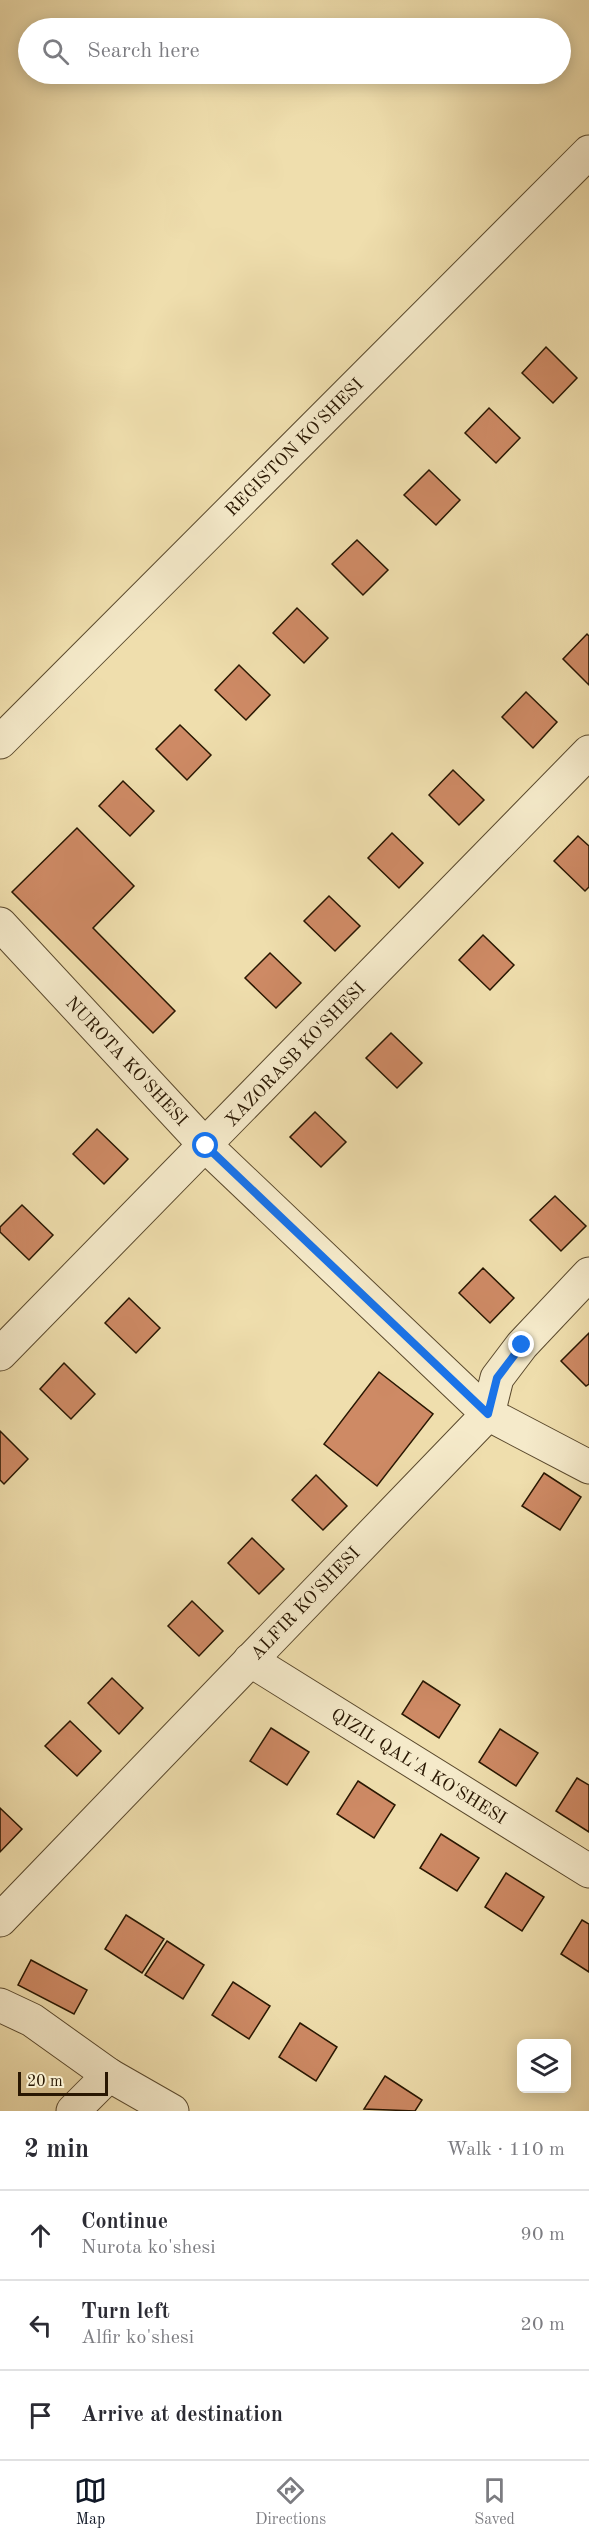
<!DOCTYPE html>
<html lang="en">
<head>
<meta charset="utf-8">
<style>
  body { margin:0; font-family:"Old Standard TT",serif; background:#f7f7f7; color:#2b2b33 }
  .controls { position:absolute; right:18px; bottom:18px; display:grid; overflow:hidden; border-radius:9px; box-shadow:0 3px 15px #0003 }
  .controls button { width:54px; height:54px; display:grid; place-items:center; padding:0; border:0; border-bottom:2px solid #e1e1e2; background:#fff; color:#2b2b33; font:30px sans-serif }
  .scale { position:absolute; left:18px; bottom:15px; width:90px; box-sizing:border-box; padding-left:6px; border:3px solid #291702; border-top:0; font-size:16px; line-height:21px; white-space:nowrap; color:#291702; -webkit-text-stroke:4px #f5eaca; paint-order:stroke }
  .stop { position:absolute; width:18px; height:18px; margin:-14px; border:4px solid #1a73e8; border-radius:50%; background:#fff }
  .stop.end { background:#1a73e8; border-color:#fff; box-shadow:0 2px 6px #0008 }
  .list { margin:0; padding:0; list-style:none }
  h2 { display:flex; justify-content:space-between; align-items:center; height:78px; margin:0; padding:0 24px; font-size:26px }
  h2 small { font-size:20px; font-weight:400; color:#7c7c81 }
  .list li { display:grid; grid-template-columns:39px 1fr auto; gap:18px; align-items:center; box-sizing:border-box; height:90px; padding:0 24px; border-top:2px solid #e1e1e2 }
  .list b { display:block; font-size:22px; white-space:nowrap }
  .list p { margin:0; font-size:20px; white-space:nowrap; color:#7c7c81 }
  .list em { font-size:20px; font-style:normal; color:#7c7c81 }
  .icon { flex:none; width:33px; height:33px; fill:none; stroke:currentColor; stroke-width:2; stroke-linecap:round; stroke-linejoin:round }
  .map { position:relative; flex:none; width:589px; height:2111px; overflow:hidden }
  .search { position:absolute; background:#fff; box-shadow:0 3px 15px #0003; left:18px; right:18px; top:18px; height:66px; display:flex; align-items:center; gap:15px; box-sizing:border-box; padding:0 21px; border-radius:33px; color:#7c7c81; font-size:22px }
  .sheet { height:348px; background:#fff }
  nav { display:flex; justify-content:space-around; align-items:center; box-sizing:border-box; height:84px; border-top:2px solid #e1e1e2; background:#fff; font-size:16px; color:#7c7c81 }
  nav a { display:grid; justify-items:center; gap:3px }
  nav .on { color:#111827 }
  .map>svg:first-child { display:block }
</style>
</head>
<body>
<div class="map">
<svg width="589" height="2111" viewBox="0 0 589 2111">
  <rect width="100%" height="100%" fill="#efdead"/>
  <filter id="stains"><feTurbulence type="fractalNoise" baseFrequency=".00333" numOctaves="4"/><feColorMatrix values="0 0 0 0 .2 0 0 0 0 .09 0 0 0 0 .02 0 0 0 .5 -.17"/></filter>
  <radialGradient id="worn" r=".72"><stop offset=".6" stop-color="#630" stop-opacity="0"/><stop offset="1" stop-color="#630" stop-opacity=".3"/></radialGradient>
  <g fill="#ce8a65" stroke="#291702" stroke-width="1.5">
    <polygon points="546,347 577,378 553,403 522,373"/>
    <polygon points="489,408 520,438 496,463 465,433"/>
    <polygon points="429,470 460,500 436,525 404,495"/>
    <polygon points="357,540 388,570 363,595 332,564"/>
    <polygon points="297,608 328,638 304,663 273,633"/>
    <polygon points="587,634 589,636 589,685 563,659"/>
    <polygon points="239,665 270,695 246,720 215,690"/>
    <polygon points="526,692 557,722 533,748 502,717"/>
    <polygon points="180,725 211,755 187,780 156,749"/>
    <polygon points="453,770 484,800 459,825 429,795"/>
    <polygon points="123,781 154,811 130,836 99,806"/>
    <polygon points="77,828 134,886 93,928 175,1011 153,1033 12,892"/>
    <polygon points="392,833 423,863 399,888 368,858"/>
    <polygon points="578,836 589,846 589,887 585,891 554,861"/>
    <polygon points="329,896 360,926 335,951 304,921"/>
    <polygon points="483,935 514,965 490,990 459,960"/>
    <polygon points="270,953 301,983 276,1008 245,978"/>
    <polygon points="391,1033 422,1063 397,1088 366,1058"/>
    <polygon points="315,1112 346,1142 321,1167 290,1137"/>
    <polygon points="97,1129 128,1159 104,1184 73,1154"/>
    <polygon points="555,1196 586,1226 561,1251 530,1220"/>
    <polygon points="22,1205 53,1235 29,1260 0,1232 0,1227"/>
    <polygon points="483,1268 514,1298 490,1323 459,1293"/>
    <polygon points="129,1298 160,1328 136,1353 105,1323"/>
    <polygon points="589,1333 589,1384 586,1386 561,1361"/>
    <polygon points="64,1363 95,1394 71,1419 40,1389"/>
    <polygon points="379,1372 433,1414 377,1486 324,1444"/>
    <polygon points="0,1431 28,1459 4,1484 0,1480"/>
    <polygon points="544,1473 581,1497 560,1530 522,1506"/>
    <polygon points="316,1475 347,1506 323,1530 292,1500"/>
    <polygon points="252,1538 284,1569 259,1594 228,1563"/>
    <polygon points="192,1601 223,1631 199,1656 168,1626"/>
    <polygon points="112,1678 143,1708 119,1734 88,1703"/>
    <polygon points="423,1681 460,1705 439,1738 402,1714"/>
    <polygon points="70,1721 101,1751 77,1776 45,1746"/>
    <polygon points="271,1728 309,1752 287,1785 250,1761"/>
    <polygon points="500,1729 538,1753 516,1786 479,1762"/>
    <polygon points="577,1778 589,1785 589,1832 556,1811"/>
    <polygon points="358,1781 395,1805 374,1838 337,1814"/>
    <polygon points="0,1808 22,1829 0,1852"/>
    <polygon points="441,1834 479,1858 457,1891 420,1868"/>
    <polygon points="506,1873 544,1897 522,1931 485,1907"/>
    <polygon points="126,1915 164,1939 142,1973 105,1949"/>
    <polygon points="582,1920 589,1924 589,1972 561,1954"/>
    <polygon points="167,1941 204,1965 183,1999 145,1975"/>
    <polygon points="31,1960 87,1990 74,2014 18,1985"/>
    <polygon points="233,1982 270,2006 249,2039 212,2015"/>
    <polygon points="300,2023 337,2047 316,2081 279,2057"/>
    <polygon points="385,2076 422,2100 415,2111 364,2109"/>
  </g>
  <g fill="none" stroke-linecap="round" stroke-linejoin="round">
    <g stroke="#5a492d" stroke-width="35">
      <g id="minor">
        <polyline points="0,742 589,152"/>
        <polyline points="0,924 206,1146 488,1414 589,1467"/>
        <polyline points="0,1354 589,752"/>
        <polyline points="250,1660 589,1871"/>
        <polyline points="0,1920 488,1414 497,1378 522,1345 589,1274"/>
        <polyline points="0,2005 32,2020 109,2075 172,2111"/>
        <polyline points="73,2111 109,2075"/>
      </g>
    </g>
    <use href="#minor" stroke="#f5eaca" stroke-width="33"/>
  </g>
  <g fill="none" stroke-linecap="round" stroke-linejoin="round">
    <polyline stroke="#1a73e8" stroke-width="8" points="206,1146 488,1414 497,1378 522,1345"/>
  </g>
  <g text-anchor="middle" stroke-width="6" stroke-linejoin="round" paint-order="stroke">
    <g font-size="18" fill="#291702" stroke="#f5eaca">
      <text transform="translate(294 447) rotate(-45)" y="6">REGISTON KO'SHESI</text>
      <text transform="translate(295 1054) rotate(-46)" y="6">XAZORASB KO'SHESI</text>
      <text transform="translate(127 1061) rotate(47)" y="6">NUROTA KO'SHESI</text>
      <text transform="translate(305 1603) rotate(-46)" y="6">ALFIR KO'SHESI</text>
      <text transform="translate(419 1766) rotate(32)" y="6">QIZIL QAL'A KO'SHESI</text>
    </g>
  </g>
  <rect width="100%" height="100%" filter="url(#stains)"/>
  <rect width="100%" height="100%" fill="url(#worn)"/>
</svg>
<div class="controls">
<button><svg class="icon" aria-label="layers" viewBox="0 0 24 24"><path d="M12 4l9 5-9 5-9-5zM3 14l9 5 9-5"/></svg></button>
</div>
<div class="scale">20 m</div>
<div class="stop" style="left:206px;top:1146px"></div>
<div class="stop end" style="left:522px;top:1345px"></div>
<div class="search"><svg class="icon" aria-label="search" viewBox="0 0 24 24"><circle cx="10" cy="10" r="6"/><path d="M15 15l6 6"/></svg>Search here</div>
</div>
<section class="sheet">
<h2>2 min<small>Walk · 110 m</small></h2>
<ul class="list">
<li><svg class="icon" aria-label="ahead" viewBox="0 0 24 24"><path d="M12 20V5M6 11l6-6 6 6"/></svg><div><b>Continue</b><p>Nurota ko'shesi</p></div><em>90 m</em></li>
<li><svg class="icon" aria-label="left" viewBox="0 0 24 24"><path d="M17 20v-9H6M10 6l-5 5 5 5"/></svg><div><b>Turn left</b><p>Alfir ko'shesi</p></div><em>20 m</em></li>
<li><svg class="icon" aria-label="arrive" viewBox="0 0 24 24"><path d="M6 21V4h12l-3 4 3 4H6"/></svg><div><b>Arrive at destination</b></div></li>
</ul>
</section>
<nav>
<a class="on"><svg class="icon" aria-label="map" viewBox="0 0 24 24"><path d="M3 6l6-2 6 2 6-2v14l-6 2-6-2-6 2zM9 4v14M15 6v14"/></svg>Map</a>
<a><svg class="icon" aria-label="directions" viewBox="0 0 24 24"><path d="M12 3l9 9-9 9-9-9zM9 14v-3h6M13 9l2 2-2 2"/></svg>Directions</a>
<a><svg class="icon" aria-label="saved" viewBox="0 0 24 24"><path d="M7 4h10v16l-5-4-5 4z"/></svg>Saved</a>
</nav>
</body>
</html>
